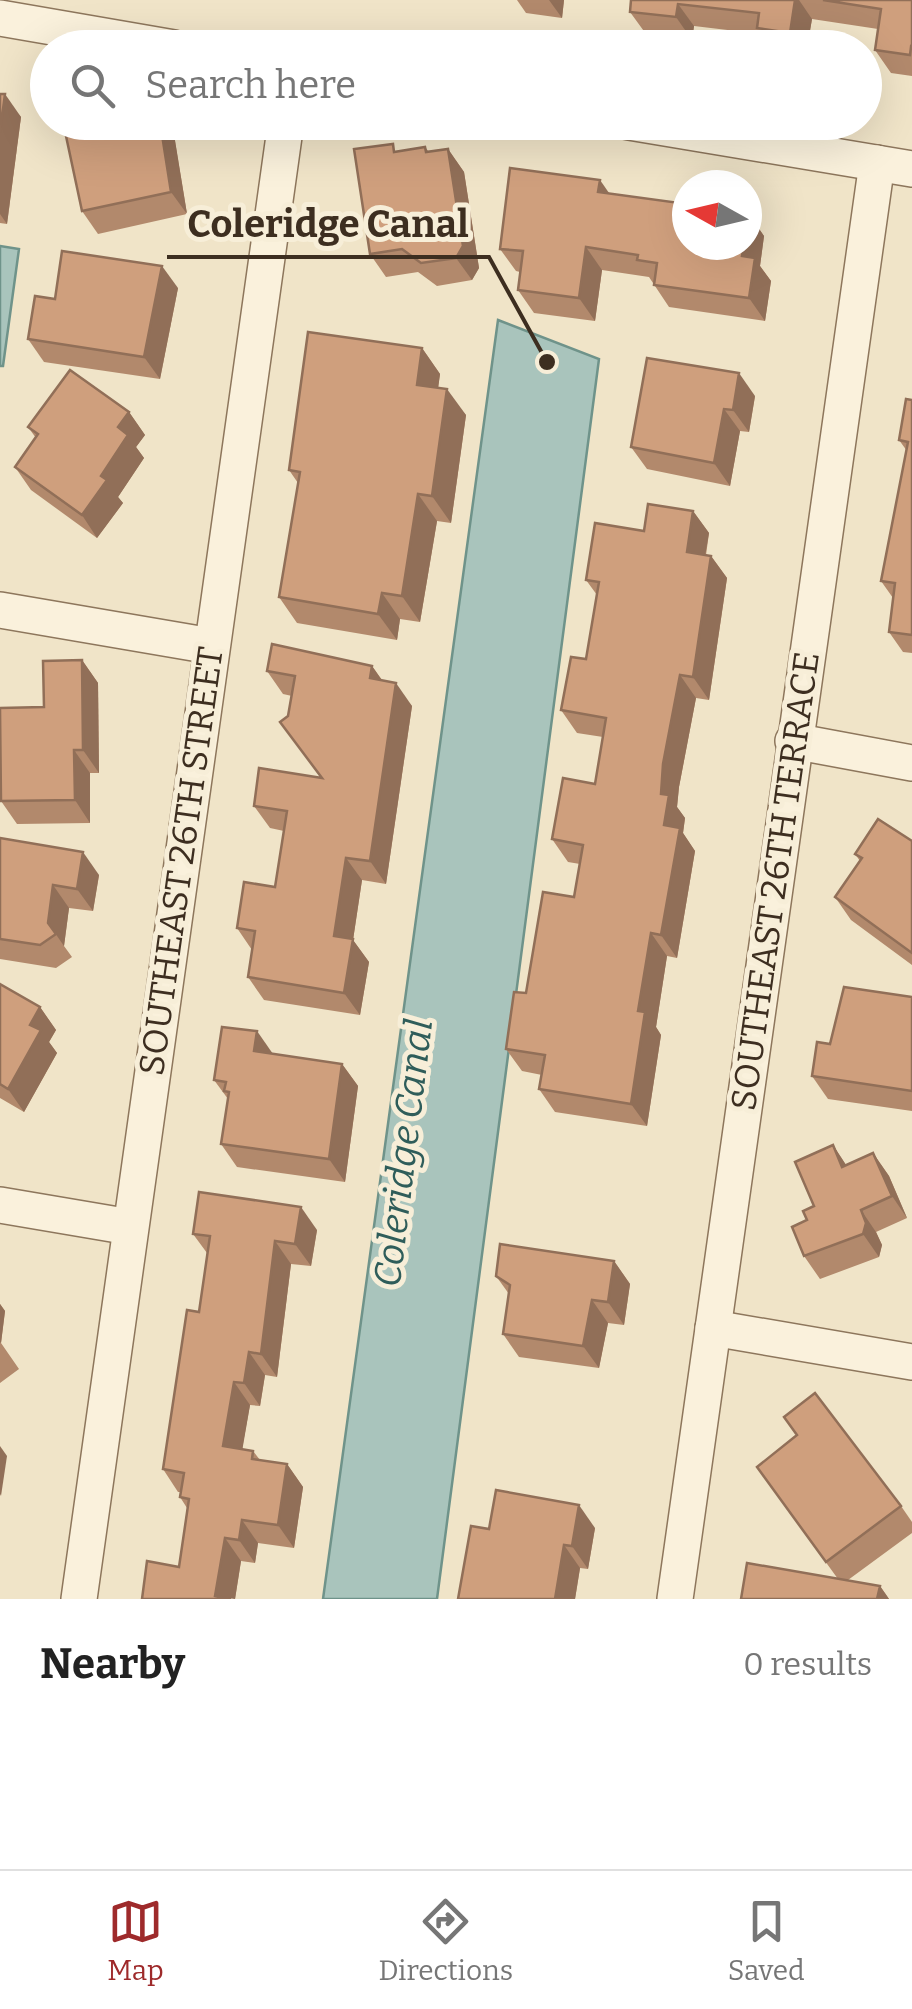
<!DOCTYPE html>
<html lang="en">
<head>
<meta charset="utf-8">
<style>
  body { margin:0; font-family:Bitter,serif; background:#f6f6f6; color:#222 }
  .compass { position:absolute; left:672px; top:170px; width:90px; height:90px; border-radius:50%; background:#fff; box-shadow:0 10px 40px #0002; rotate:278deg }
  .list { margin:0; padding:0; list-style:none }
  h2 { display:flex; justify-content:space-between; align-items:center; height:130px; margin:0; padding:0 40px; font-size:42px }
  h2 small { font-size:32px; font-weight:400; color:#767676 }
  .icon { flex:none; width:55px; height:55px; fill:none; stroke:currentColor; stroke-width:2; stroke-linecap:round; stroke-linejoin:round }
  .map { position:relative; flex:none; width:912px; height:1599px; overflow:hidden }
  .search { position:absolute; background:#fff; box-shadow:0 10px 40px #0002; left:30px; right:30px; top:30px; height:110px; display:flex; align-items:center; gap:25px; box-sizing:border-box; padding:0 35px; border-radius:55px; color:#767676; font-size:38px }
  .sheet { height:270px; background:#fff }
  nav { display:flex; justify-content:space-around; align-items:center; box-sizing:border-box; height:140px; border-top:2px solid #e0e0e0; background:#fff; font-size:28px; color:#767676 }
  nav a { display:grid; justify-items:center; gap:5px }
  nav .on { color:#9e2a2b }
  .map>svg:first-child { display:block }
</style>
</head>
<body>
<div class="map">
<svg width="912" height="1599" viewBox="0 0 912 1599">
  <rect width="100%" height="100%" fill="#f0e4c8"/>
  <g fill="#a9c4bc" stroke="#6f938a" stroke-width="2.5">
    <polygon points="0,246 19,249 3,366 0,366"/>
    <polygon points="498,320 599,359 437,1599 323,1599"/>
  </g>
  <g fill="none" stroke-linecap="round" stroke-linejoin="round">
    <g stroke="#8d765c" stroke-width="38">
      <g id="minor">
        <polyline points="0,18 174,48"/>
        <polyline points="629,122 912,169"/>
        <polyline points="0,610 211,646"/>
        <polyline points="793,741 912,763"/>
        <polyline points="0,1205 130,1227"/>
        <polyline points="713,1328 912,1362"/>
        <polyline points="79,1599 286,122"/>
        <polyline points="675,1599 877,163"/>
      </g>
    </g>
    <use href="#minor" stroke="#faf1dc" stroke-width="35"/>
  </g>
  <g fill="#b2896c">
    <polygon points="517,0 564,0 562,18 526,13"/>
    <polygon points="631,0 912,0 912,76 891,73 875,50 878,29 812,19 807,48 771,48 761,34 694,26 692,40 646,34 630,12"/>
    <polygon points="0,94 21,117 7,224 0,223"/>
    <polygon points="172,123 187,214 98,234 82,211"/>
    <polygon points="425,147 429,152 448,149 464,172 479,268 472,280 437,286 418,272 386,277 370,254 398,151"/>
    <polygon points="609,193 748,213 764,236 760,266 771,281 765,321 669,307 649,277 602,270 595,321 534,313 518,290 520,272 516,271 500,249"/>
    <polygon points="178,288 160,379 44,362 28,339 55,299"/>
    <polygon points="422,348 440,374 438,388 466,415 451,523 437,521 420,622 400,619 397,640 297,623 279,597 298,483 289,470"/>
    <polygon points="755,396 749,432 740,431 730,486 647,469 631,447"/>
    <polygon points="912,400 912,653 903,652 889,632 893,598 881,581 907,451 899,440"/>
    <polygon points="129,412 145,435 136,447 144,458 118,497 123,503 97,538 31,490 15,467 36,438 28,427"/>
    <polygon points="693,511 709,533 706,555 711,556 727,578 709,700 696,698 679,787 677,807 685,818 683,833 695,851 677,958 667,956 656,1027 661,1035 647,1126 555,1112 539,1089 542,1075 522,1071 506,1049 526,993 574,897 580,864 568,862 552,839 595,784 603,737 577,733 561,710 586,659 597,595 586,580 644,531"/>
    <polygon points="82,660 98,683 99,773 90,773 90,823 17,824 1,801 0,708 44,707"/>
    <polygon points="372,666 382,680 412,706 386,884 362,880 353,940 369,962 360,1015 264,1000 248,977 252,950 237,928 275,887 284,831 270,828 254,806 321,778 280,722 288,716 292,696 283,694 267,671"/>
    <polygon points="0,838 99,875 93,911 69,908 64,946 72,957 56,968 0,959"/>
    <polygon points="912,841 912,965 851,920 835,897 860,861 855,854"/>
    <polygon points="0,984 40,1007 56,1030 49,1042 57,1053 24,1112 0,1098"/>
    <polygon points="912,997 912,1111 828,1099 812,1076 830,1044"/>
    <polygon points="273,1054 342,1064 358,1086 345,1182 237,1167 221,1144 228,1099 214,1080"/>
    <polygon points="833,1145 846,1165 873,1153 889,1176 907,1218 876,1232 882,1245 879,1257 820,1279 804,1256 807,1220 814,1206"/>
    <polygon points="317,1230 311,1266 291,1264 277,1377 265,1375 260,1406 250,1405 242,1449 253,1451 260,1460 287,1464 303,1487 294,1548 258,1543 255,1563 241,1561 235,1599 179,1567 187,1508 180,1497 181,1492 178,1492 163,1469 199,1312 207,1253 193,1234"/>
    <polygon points="614,1261 630,1284 624,1325 608,1323 599,1368 519,1357 503,1334 509,1294 496,1276"/>
    <polygon points="0,1304 5,1311 1,1343 19,1369 0,1383"/>
    <polygon points="784,1417 901,1506 912,1522 912,1533 848,1580 880,1586 889,1599 741,1599 838,1579 757,1467 797,1436"/>
    <polygon points="595,1528 588,1569 580,1568 575,1599 458,1599 489,1529"/>
  </g>
  <g fill="#916f58">
    <polygon points="549,0 564,0 562,18"/>
    <polygon points="795,0 799,0 812,19 807,48 800,48 790,33"/>
    <polygon points="678,4 694,26 692,40 676,17"/>
    <polygon points="5,94 21,117 7,224 0,214 0,132"/>
    <polygon points="160,122 172,122 187,214 171,192"/>
    <polygon points="448,149 464,172 479,268 472,280 456,258"/>
    <polygon points="600,180 616,203 598,192"/>
    <polygon points="748,213 764,236 760,266 771,281 765,321 749,298 742,256 744,245 747,245"/>
    <polygon points="586,247 602,270 595,321 579,298"/>
    <polygon points="162,266 178,288 160,379 144,357"/>
    <polygon points="422,348 440,374 435,411 417,385"/>
    <polygon points="739,373 755,396 749,432 733,410"/>
    <polygon points="447,389 466,415 451,523 432,496"/>
    <polygon points="724,409 740,431 730,486 714,463"/>
    <polygon points="129,412 145,435 136,447 144,458 118,497 123,503 97,538 82,515 118,427"/>
    <polygon points="418,494 437,521 420,622 402,596"/>
    <polygon points="693,511 709,533 702,574 687,552"/>
    <polygon points="711,556 727,578 709,700 693,677"/>
    <polygon points="382,593 400,619 397,640 378,614"/>
    <polygon points="82,660 98,683 99,773 83,750"/>
    <polygon points="372,666 388,689 370,678"/>
    <polygon points="680,675 696,698 679,787 677,807 685,818 683,833 695,851 677,958 661,935 664,825 661,794 663,764"/>
    <polygon points="396,683 412,706 386,884 370,861"/>
    <polygon points="74,750 90,773 90,823 75,800"/>
    <polygon points="83,852 99,875 93,911 77,889"/>
    <polygon points="346,858 362,880 353,940 369,962 360,1015 344,993 334,936"/>
    <polygon points="53,885 69,908 64,946 48,923"/>
    <polygon points="651,933 667,956 656,1027 661,1035 647,1126 631,1104 638,1011"/>
    <polygon points="40,1007 56,1030 49,1042 57,1053 24,1112 8,1089 30,1025"/>
    <polygon points="257,1031 273,1054 254,1051"/>
    <polygon points="342,1064 358,1086 345,1182 329,1159"/>
    <polygon points="833,1145 848,1168 842,1167"/>
    <polygon points="873,1153 889,1176 907,1218 892,1196"/>
    <polygon points="301,1207 317,1230 311,1266 295,1244"/>
    <polygon points="861,1210 876,1232 882,1245 879,1257 863,1234"/>
    <polygon points="275,1241 291,1264 277,1377 261,1354"/>
    <polygon points="614,1261 630,1284 624,1325 608,1302"/>
    <polygon points="592,1300 608,1323 599,1368 583,1346"/>
    <polygon points="0,1304 5,1311 1,1343 0,1342"/>
    <polygon points="249,1352 265,1375 260,1406 244,1383"/>
    <polygon points="234,1382 250,1405 239,1469 223,1446"/>
    <polygon points="0,1446 7,1456 1,1496 0,1494"/>
    <polygon points="287,1464 303,1487 294,1548 278,1525"/>
    <polygon points="579,1505 595,1528 588,1569 572,1546"/>
    <polygon points="242,1520 258,1543 255,1563 239,1540"/>
    <polygon points="225,1538 241,1561 235,1599 215,1596"/>
    <polygon points="564,1545 580,1568 575,1599 555,1599"/>
    <polygon points="880,1586 889,1599 877,1599"/>
  </g>
  <g fill="#cf9f7d" stroke="#916f58" stroke-width="2.5">
    <polygon points="631,0 795,0 790,33 757,28 759,13 678,4 676,17 630,12"/>
    <polygon points="823,0 912,0 912,48 911,47 910,55 875,50 881,9"/>
    <polygon points="0,94 5,94 0,132"/>
    <polygon points="63,122 160,122 171,192 82,211"/>
    <polygon points="393,144 394,152 425,147 426,152 448,149 463,246 456,258 421,263 402,249 370,254 354,149"/>
    <polygon points="510,168 600,180 598,192 687,204 687,245 744,245 742,256 755,258 749,298 654,285 657,263 637,260 638,255 586,247 579,298 518,290 523,251 500,249"/>
    <polygon points="62,251 162,266 144,357 28,339 35,296 55,299"/>
    <polygon points="308,332 422,348 417,385 447,389 432,496 418,494 402,596 382,593 378,614 279,597 300,472 289,470"/>
    <polygon points="647,358 739,373 733,410 724,409 714,463 631,447"/>
    <polygon points="70,370 129,412 118,427 128,435 101,476 107,480 82,515 15,467 38,434 28,427"/>
    <polygon points="906,399 912,400 912,635 889,632 895,583 881,581 908,442 899,440"/>
    <polygon points="648,504 693,511 687,552 711,556 693,677 680,675 663,764 661,794 669,795 664,825 680,828 661,935 651,933 638,1011 645,1012 631,1104 539,1089 545,1055 506,1049 514,992 526,993 543,892 574,897 583,845 552,839 563,778 595,784 606,718 561,710 571,657 586,659 599,582 586,580 595,523 644,531"/>
    <polygon points="272,644 372,666 370,678 396,683 370,861 346,858 334,936 353,939 344,993 248,977 255,931 237,928 244,882 275,887 287,811 254,806 259,768 322,778 280,722 288,716 295,676 267,671"/>
    <polygon points="82,660 83,750 74,750 75,800 1,801 0,708 44,707 43,661"/>
    <polygon points="878,819 912,841 912,953 835,897 862,858 855,854"/>
    <polygon points="0,838 83,852 77,889 53,885 48,923 56,934 40,945 0,939"/>
    <polygon points="0,984 40,1007 30,1025 41,1030 8,1089 0,1084"/>
    <polygon points="844,987 912,997 912,1091 812,1076 817,1042 830,1044"/>
    <polygon points="222,1027 257,1031 254,1051 342,1064 329,1159 221,1144 229,1092 224,1091 226,1082 214,1080"/>
    <polygon points="833,1145 842,1167 873,1153 892,1196 861,1210 866,1223 863,1234 804,1256 792,1227 807,1220 803,1211 814,1206 795,1162"/>
    <polygon points="199,1192 301,1207 295,1244 275,1241 261,1354 249,1352 244,1383 234,1382 223,1446 253,1451 252,1459 287,1464 278,1525 242,1520 239,1540 225,1538 215,1596 231,1599 142,1599 147,1561 179,1567 189,1499 180,1497 184,1473 163,1469 187,1310 199,1312 210,1236 193,1234"/>
    <polygon points="500,1244 614,1261 608,1302 592,1300 583,1346 503,1334 510,1285 496,1276"/>
    <polygon points="815,1393 901,1506 826,1562 757,1467 797,1435 784,1417"/>
    <polygon points="496,1490 579,1505 572,1546 564,1545 555,1599 458,1599 471,1526 489,1529"/>
    <polygon points="747,1563 880,1586 877,1599 741,1599"/>
  </g>
  <g text-anchor="middle" stroke-width="10" stroke-linejoin="round" paint-order="stroke">
    <g font-size="35" fill="#3d2e20" stroke="#f7eed8">
      <text transform="translate(181 861) rotate(-82)" y="12">SOUTHEAST 26TH STREET</text>
      <text transform="translate(775 881) rotate(-82)" y="12">SOUTHEAST 26TH TERRACE</text>
    </g>
    <g font-size="38" font-style="italic" fill="#2f5d5a" stroke="#f7eed8">
      <text transform="translate(403 1153) rotate(-83)" y="13">Coleridge Canal</text>
    </g>
  </g>
  <path fill="none" stroke="#3d2e20" stroke-width="4" d="M547 362L489 257H167"/>
  <circle fill="#3d2e20" stroke="#f7eed8" stroke-width="4" cx="547" cy="362" r="10"/>
  <g font-size="38" text-anchor="middle" font-weight="bold" fill="#3d2e20" stroke="#f7eed8" stroke-width="10" stroke-linejoin="round" paint-order="stroke">
    <text x="328" y="237">Coleridge Canal</text>
  </g>
</svg>
<svg class="compass" viewBox="-18 -18 36 36"><path d="M0-13l5 13h-10z" fill="#e53935"/><path d="M0 13l5-13h-10z" fill="#767676"/></svg>
<div class="search"><svg class="icon" aria-label="search" viewBox="0 0 24 24"><circle cx="10" cy="10" r="6"/><path d="M15 15l6 6"/></svg>Search here</div>
</div>
<section class="sheet">
<h2>Nearby<small>0 results</small></h2>
<ul class="list">
</ul>
</section>
<nav>
<a class="on"><svg class="icon" aria-label="map" viewBox="0 0 24 24"><path d="M3 6l6-2 6 2 6-2v14l-6 2-6-2-6 2zM9 4v14M15 6v14"/></svg>Map</a>
<a><svg class="icon" aria-label="directions" viewBox="0 0 24 24"><path d="M12 3l9 9-9 9-9-9zM9 14v-3h6M13 9l2 2-2 2"/></svg>Directions</a>
<a><svg class="icon" aria-label="saved" viewBox="0 0 24 24"><path d="M7 4h10v16l-5-4-5 4z"/></svg>Saved</a>
</nav>
</body>
</html>
